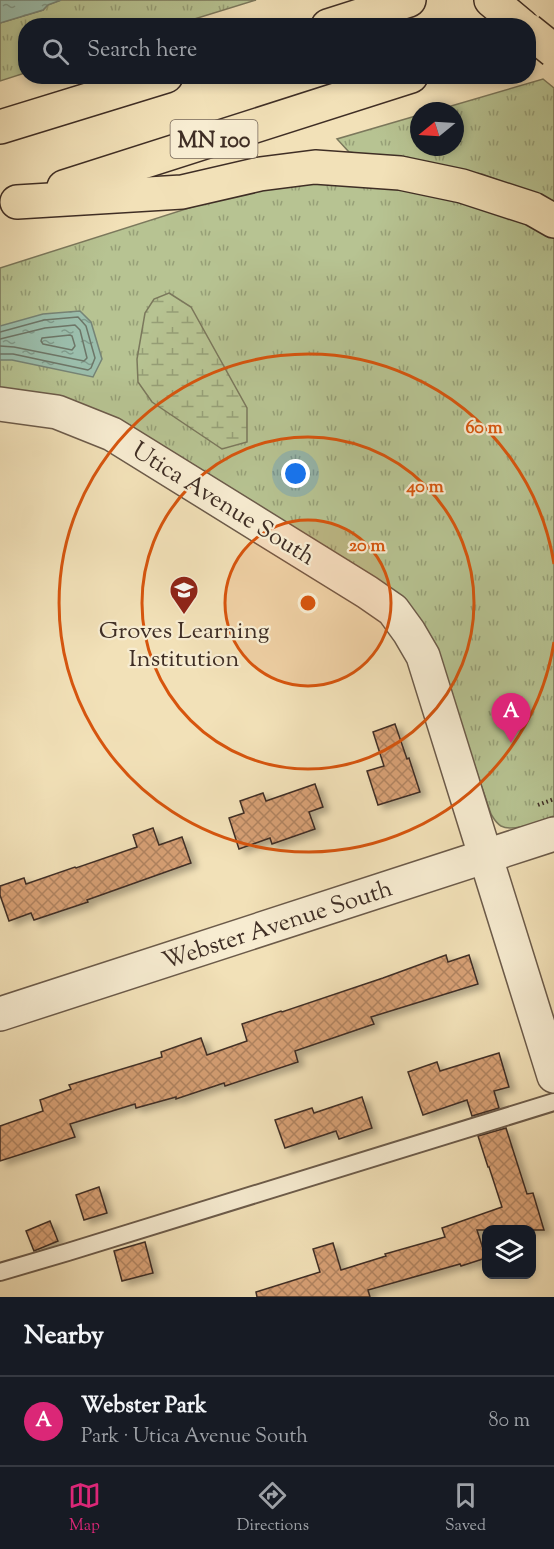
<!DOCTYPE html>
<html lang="en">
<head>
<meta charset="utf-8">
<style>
  body { margin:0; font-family:"Sorts Mill Goudy",serif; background:#20242c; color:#f1f3f6 }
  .controls { position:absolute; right:18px; bottom:18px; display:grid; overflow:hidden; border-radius:12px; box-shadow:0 3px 9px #0003 }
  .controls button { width:54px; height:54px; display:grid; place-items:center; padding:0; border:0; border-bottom:2px solid #363941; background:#171b24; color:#f1f3f6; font:30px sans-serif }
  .compass { position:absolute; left:410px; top:102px; width:54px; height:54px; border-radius:50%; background:#171b24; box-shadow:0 3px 9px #0003; rotate:252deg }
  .you { position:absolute; left:296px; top:474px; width:21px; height:21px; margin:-15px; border:4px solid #fff; border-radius:50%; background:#1a73e8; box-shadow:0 0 0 9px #1a73e833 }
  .badge { display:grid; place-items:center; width:39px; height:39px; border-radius:50%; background:#db2777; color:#fff; font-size:20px; font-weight:700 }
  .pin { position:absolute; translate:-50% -50px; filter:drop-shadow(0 2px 3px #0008) }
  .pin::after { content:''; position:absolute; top:32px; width:21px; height:18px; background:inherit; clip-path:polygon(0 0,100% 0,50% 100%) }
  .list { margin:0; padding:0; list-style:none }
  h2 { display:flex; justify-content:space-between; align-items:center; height:78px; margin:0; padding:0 24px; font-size:26px }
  h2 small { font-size:20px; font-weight:400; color:#9ea1a6 }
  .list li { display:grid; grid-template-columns:39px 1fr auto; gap:18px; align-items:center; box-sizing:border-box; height:90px; padding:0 24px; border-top:2px solid #363941 }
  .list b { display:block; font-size:22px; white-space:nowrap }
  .list p { margin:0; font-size:20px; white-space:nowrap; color:#9ea1a6 }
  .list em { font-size:20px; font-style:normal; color:#9ea1a6 }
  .icon { flex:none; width:33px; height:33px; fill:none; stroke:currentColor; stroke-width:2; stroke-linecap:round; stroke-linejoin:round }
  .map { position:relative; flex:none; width:554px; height:1297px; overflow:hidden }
  .search { position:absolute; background:#171b24; box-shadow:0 3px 9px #0003; left:18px; right:18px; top:18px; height:66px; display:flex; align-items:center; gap:15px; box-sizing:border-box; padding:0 21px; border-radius:24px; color:#9ea1a6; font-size:22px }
  .sheet { height:168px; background:#171b24 }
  nav { display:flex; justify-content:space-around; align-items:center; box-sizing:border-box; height:84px; border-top:2px solid #363941; background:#171b24; font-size:16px; color:#9ea1a6 }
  nav a { display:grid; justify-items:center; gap:3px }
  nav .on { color:#db2777 }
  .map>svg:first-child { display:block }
</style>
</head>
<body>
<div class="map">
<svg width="554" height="1297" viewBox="0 0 554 1297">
  <defs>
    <pattern id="grass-tufts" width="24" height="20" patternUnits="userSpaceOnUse" patternTransform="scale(1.5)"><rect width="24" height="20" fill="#b7c392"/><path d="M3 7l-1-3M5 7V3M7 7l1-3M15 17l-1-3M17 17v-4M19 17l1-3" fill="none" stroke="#969f77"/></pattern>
    <pattern id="wetland-marsh" width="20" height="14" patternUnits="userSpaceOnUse" patternTransform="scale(1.5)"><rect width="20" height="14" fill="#b7c392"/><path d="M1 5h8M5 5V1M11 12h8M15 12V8" fill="none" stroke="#969f77"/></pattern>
    <pattern id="water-ripples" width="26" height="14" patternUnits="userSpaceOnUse" patternTransform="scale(1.5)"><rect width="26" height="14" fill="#9bbeac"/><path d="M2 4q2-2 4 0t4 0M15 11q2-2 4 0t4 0" fill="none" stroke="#809b8c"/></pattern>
    <pattern id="building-cross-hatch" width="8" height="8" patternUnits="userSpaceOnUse" patternTransform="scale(1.5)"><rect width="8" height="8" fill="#d7a075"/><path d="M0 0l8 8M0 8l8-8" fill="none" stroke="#b08360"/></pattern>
    <filter id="shadow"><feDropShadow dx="6" dy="4" stdDeviation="3" flood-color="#0004"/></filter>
  </defs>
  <rect width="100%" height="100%" fill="#f2e1b8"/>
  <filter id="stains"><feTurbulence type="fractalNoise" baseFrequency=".00333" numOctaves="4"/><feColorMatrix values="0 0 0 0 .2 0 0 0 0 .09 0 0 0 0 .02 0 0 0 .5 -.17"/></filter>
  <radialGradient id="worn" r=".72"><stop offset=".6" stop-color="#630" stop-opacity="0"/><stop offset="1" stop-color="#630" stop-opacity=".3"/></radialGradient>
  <g fill="url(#grass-tufts)" stroke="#7b785c" stroke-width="1.5">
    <polygon points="61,0 256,0 175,25 26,26 25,73 0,81 0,23 43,10 47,5"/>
    <polygon points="543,79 554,88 554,202 547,198 482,174 349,152 337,139 419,115 419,147 455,147 455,111 434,111"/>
    <path d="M274,181L414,185L554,234V816C541,820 514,833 501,826C496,823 494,819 491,814L443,672L410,614L0,390V268Z"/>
  </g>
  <polygon fill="url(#wetland-marsh)" stroke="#7b785c" stroke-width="1.5" points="169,293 191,307 247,408 247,442 222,449 152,402 138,382 137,359 145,313 154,299"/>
  <g fill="url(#water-ripples)" stroke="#768476" stroke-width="1.5">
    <polygon points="0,0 61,0 48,5 43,10 0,23"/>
    <polygon points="80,311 91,322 102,359 93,377 12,360 0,360 0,326 43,314"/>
  </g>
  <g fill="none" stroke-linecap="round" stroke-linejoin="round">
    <g stroke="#6d7668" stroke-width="1.5">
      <polyline points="0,332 44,320 78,317 86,326 95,358 91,368 88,370 13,354 0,354"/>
      <polygon points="70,335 72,336 75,346 72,350 43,344 41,341 42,338"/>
      <polyline points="0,339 45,328 75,325 80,330 87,358 84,361 14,347 0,346"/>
    </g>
  </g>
  <g fill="url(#building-cross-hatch)" stroke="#3f2e25" stroke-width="1.5" filter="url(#shadow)">
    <polygon points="395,724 407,759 409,758 420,792 378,805 367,771 384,766 373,732"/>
    <polygon points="315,784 323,807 309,812 315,829 272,844 270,838 239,849 229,818 244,813 240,801 263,793 266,801"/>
    <polygon points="153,828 159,845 182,837 191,863 87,900 88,902 34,920 31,913 9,921 0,895 0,886 24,878 26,884 75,867 76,868 137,847 133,835"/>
    <polygon points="446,955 448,962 469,955 478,984 371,1017 374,1024 295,1051 298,1062 225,1086 224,1083 176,1099 176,1097 136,1108 135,1104 70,1124 75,1137 0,1161 0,1126 43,1111 40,1100 71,1089 69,1085 162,1057 161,1052 201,1038 207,1055 247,1041 242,1024 281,1011 282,1012 383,978"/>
    <polygon points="499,1053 509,1087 494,1091 499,1108 472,1116 467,1100 423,1115 408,1072 437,1062 440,1071"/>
    <polygon points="362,1097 372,1128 339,1139 336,1131 285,1148 275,1120 312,1108 314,1113"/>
    <polygon points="506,1128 527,1194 533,1193 544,1230 477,1230 486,1258 461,1266 460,1264 368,1290 370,1297 257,1297 256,1292 320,1272 313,1249 333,1243 341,1270 386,1256 385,1254 445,1237 442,1228 502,1207 489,1167 488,1167 478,1136"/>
    <polygon points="99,1187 107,1213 84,1220 76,1195"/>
    <polygon points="50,1221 58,1241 34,1251 26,1231"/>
    <polygon points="145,1242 153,1273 122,1281 114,1251"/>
  </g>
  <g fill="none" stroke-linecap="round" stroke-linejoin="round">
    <g stroke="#6c5b4a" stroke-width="20">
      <polyline id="service" points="0,1272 68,1252 554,1102"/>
    </g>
    <g stroke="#6c5b4a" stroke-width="36">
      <g id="minor">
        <polyline points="0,404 57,412 112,434 367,592 393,610 409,632 423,656 554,1076"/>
        <polyline points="0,1014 554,834"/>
      </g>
    </g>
    <g stroke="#3f2e25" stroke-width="36">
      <polyline id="trunk" points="491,0 522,26"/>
    </g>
    <g stroke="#3f2e25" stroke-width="36">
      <g id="motorway">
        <polyline points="328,26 409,0"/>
        <polyline points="0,127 166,76"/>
        <polyline points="64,187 411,76"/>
        <polyline points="17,202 182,192 260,174 315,167 400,173 462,186 533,209 554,221"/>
      </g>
    </g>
    <polyline stroke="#3f2e25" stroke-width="4" stroke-dasharray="1.5 3" stroke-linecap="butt" points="538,805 554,799"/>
    <use href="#service" stroke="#f7ecd1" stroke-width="16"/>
    <use href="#minor" stroke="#f7ecd1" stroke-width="33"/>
    <use href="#trunk" stroke="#f2e1b8" stroke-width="33"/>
    <use href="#motorway" stroke="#f2e1b8" stroke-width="33"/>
    <g stroke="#3f2e25" stroke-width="36" stroke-linecap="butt">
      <polyline id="trunk-bridge" points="528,30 554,51"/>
    </g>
    <use href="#trunk-bridge" stroke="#f2e1b8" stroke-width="33"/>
  </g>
  <circle cx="308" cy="603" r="83" fill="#d7550e" fill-opacity=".12"/>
  <g fill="none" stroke="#d7550e" stroke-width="3">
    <circle cx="308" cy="603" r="83"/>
    <circle cx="308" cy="603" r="166"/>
    <path d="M554 642A249 249 0 1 1 554 564"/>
  </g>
  <defs>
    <g id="school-pin" transform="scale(1.5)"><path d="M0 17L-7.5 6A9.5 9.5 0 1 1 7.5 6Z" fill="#8f2418" stroke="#f7ecd1"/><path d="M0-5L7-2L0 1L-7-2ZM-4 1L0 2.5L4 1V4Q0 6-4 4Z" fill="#fff"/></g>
  </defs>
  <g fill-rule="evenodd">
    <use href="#school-pin" x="184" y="590"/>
  </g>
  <g text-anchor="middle" stroke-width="4.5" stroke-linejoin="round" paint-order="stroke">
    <rect fill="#f7ecd1" stroke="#766759" stroke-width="1.5" x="170.5" y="120" width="87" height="38" rx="4.5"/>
    <g font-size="22" font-weight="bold" fill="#3f2e25">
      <text x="214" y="147">MN 100</text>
    </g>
    <g font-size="24" fill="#3f2e25" stroke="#f7ecd1">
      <text transform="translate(224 503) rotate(32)" y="8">Utica Avenue South</text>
      <text transform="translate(277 924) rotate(-18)" y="8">Webster Avenue South</text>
    </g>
    <g font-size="24" fill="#3f2e25" stroke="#f7ecd1">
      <text x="184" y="638">Groves Learning<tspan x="184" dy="28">Institution</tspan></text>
    </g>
  </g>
  <circle cx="308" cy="603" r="9" fill="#d7550e" stroke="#f7ecd1" stroke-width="3"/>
  <g font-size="18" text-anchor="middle" font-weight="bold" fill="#d7550e" stroke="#f7ecd1" stroke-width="4.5" stroke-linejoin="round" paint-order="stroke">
    <text x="484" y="433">60 m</text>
    <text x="425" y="492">40 m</text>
    <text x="367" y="551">20 m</text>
  </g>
  <rect width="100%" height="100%" filter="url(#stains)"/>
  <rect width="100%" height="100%" fill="url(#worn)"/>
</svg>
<div class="controls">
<button><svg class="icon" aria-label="layers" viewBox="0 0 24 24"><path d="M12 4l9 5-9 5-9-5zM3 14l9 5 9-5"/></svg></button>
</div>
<svg class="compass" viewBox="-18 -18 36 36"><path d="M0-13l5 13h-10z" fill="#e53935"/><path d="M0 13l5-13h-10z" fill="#9ea1a6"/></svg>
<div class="you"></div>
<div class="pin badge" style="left:511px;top:743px">A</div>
<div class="search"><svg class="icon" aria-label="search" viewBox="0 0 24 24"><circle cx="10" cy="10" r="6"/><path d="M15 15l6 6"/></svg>Search here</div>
</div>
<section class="sheet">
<h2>Nearby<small></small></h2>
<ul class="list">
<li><span class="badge">A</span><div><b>Webster Park</b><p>Park · Utica Avenue South</p></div><em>80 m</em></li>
</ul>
</section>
<nav>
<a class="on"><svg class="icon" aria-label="map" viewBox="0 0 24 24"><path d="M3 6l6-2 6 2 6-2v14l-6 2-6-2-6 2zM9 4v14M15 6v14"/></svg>Map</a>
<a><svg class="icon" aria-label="directions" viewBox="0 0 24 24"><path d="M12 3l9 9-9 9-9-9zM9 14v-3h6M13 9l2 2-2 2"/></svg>Directions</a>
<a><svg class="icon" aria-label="saved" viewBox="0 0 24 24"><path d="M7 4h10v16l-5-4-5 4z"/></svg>Saved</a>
</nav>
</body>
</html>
